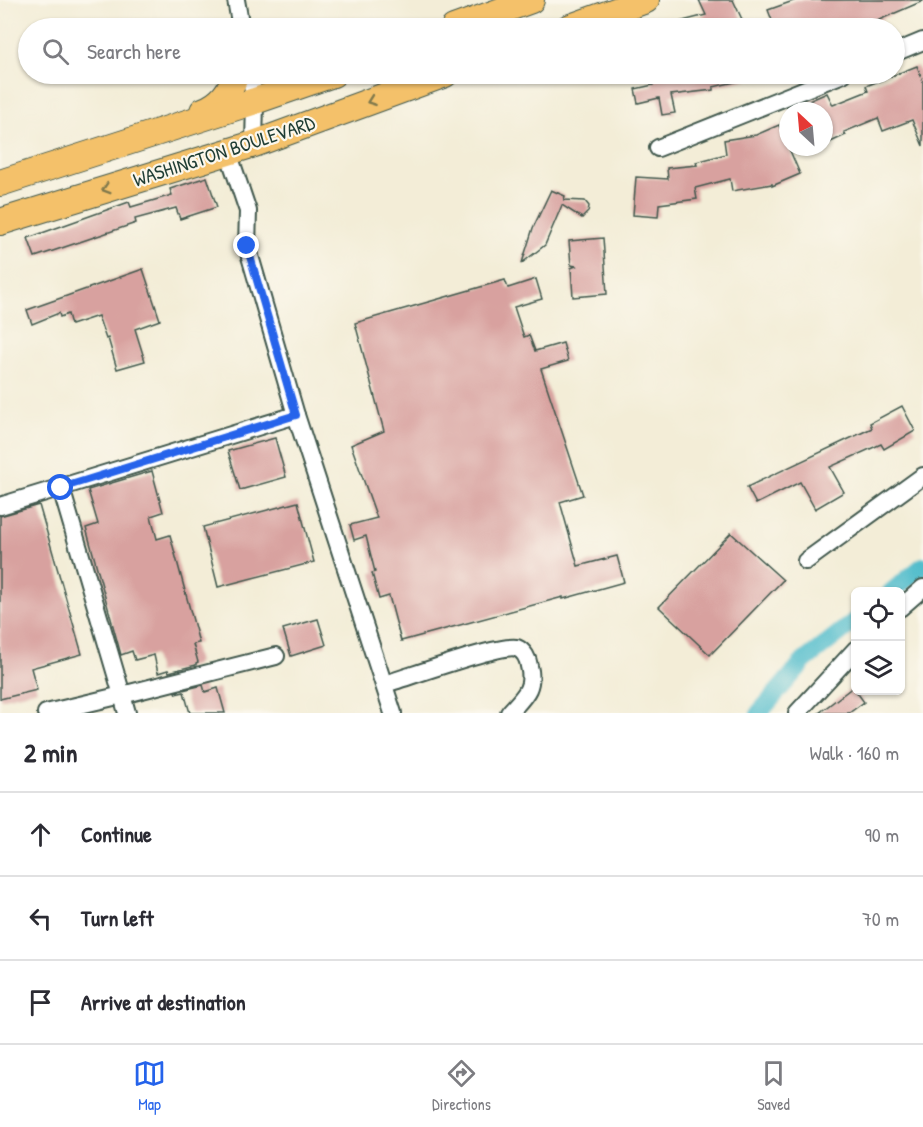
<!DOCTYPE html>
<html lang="en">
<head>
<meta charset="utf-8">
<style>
  body { margin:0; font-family:"Patrick Hand",sans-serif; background:#f7f7f7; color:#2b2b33 }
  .controls { position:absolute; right:18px; bottom:18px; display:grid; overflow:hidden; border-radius:9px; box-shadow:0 2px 4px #0004 }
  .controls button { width:54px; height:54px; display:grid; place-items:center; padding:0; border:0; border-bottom:2px solid #e1e1e2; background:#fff; color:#2b2b33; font:30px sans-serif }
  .compass { position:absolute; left:779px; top:102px; width:54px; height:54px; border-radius:50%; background:#fff; box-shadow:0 2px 4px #0004; rotate:334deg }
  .stop { position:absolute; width:18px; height:18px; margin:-14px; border:4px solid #2563eb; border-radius:50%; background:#fff }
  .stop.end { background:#2563eb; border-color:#fff; box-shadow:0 2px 6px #0008 }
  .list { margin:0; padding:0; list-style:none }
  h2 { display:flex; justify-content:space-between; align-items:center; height:78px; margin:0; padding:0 24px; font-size:26px }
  h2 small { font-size:20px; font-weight:400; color:#7c7c81 }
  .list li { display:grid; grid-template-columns:39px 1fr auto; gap:18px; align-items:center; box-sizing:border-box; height:84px; padding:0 24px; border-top:2px solid #e1e1e2 }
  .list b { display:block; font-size:22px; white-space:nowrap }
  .list em { font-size:20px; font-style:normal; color:#7c7c81 }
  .icon { flex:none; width:33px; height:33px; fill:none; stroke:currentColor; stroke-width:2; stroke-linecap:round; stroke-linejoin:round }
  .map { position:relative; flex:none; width:923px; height:713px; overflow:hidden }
  .search { position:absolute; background:#fff; box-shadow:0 2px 4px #0004; left:18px; right:18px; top:18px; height:66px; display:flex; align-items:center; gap:15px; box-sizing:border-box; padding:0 21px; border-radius:33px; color:#7c7c81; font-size:22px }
  .sheet { height:330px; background:#fff }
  nav { display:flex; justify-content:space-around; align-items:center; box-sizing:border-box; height:84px; border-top:2px solid #e1e1e2; background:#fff; font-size:16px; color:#7c7c81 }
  nav a { display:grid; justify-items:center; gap:3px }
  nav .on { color:#2563eb }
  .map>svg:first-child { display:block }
</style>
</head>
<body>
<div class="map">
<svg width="923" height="713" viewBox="0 0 923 713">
  <rect width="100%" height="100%" fill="#fbf7ec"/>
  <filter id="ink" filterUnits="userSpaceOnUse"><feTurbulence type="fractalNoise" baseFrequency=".0167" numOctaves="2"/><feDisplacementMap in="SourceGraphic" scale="12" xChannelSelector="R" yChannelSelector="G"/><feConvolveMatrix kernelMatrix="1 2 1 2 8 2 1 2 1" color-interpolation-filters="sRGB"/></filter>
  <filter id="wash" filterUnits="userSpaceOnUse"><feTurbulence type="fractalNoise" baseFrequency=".008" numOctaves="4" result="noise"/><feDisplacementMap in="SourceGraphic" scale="24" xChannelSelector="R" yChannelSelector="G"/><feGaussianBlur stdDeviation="1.35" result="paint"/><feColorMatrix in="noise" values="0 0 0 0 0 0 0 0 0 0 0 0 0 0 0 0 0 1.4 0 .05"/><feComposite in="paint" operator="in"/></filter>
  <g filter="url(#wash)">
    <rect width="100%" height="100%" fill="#f3edd7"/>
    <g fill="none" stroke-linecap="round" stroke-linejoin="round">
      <g stroke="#52bdcc" stroke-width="18">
        <polyline points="891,592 923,566"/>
        <polyline points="759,713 804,661 856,620"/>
      </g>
    </g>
    <g id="blocks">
      <g fill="#d8a19f">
        <polygon points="699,0 733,0 746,28 672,28 671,24 706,15"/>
        <polygon points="796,0 923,0 923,1 872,23 874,28 775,28 768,10"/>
        <polygon points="917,66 923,81 923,146 912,120 883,131 878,118 844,132 846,135 824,145 824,111 786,111 827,93 833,105 868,91 866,86"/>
        <polygon points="654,74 748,74 748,79 713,87 713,90 671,95 675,113 662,115 659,98 638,103 635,89 653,85 651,78 654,77"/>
        <polygon points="779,125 800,174 772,186 772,184 732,191 730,179 695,188 697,199 659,204 658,217 633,215 636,177 668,179 667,168 697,165 696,162 726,154 724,140 756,135"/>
        <polygon points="207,177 217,207 180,219 176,208 135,219 136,223 35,257 28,238 129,202 131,207 172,195 170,189"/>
        <polygon points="551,190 565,196 564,200 585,201 589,206 588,212 582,218 562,205 545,245 522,263 533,228"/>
        <polygon points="603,238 607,294 573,297 571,268 576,266 571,265 569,241"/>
        <polygon points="143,269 160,320 135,329 145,361 117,369 108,338 106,339 98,316 71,325 68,314 60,317 59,313 32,324 27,310"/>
        <polygon points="536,279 542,299 514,307 524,337 529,335 535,351 563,343 568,361 541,369 583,495 560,502 578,566 617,556 624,582 563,599 563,597 401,641 389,596 379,599 372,573 375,572 366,536 354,540 350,525 377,518 351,445 384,431 355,323 505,280 508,288"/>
        <polygon points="902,406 915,431 884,449 881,444 830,467 844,492 815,509 800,482 756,504 747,487 872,428 870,423"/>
        <polygon points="275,438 286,477 240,490 228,451"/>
        <polygon points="152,471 163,512 151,516 157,539 170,535 199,643 193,644 198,662 196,663 196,665 169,672 168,670 158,673 154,655 135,660 132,651 121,655 86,528 98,524 88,490"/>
        <polygon points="298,502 314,562 218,587 203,527"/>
        <polygon points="39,505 82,654 31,668 37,690 0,699 0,516"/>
        <polygon points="731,533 783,580 710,655 659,607"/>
        <polygon points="318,619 326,645 291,656 283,629"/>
        <polygon points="203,685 205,692 218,688 225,713 190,713 184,692 176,694 175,692"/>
        <polygon points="853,687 864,702 849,713 819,713"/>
      </g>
    </g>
  </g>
  <g filter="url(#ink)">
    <use href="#blocks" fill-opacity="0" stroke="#3f574c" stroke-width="1.5"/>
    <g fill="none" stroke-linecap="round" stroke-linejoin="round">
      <g stroke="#3f574c" stroke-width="20">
        <g id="minor">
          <polyline points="236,0 241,28"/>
          <polyline points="894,53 923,41"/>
          <polyline points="250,74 255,101 254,144"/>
          <polyline points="658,148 843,74"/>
          <polyline points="296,415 393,713"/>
          <polyline points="0,506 296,415 247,246 248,211 228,152"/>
          <polyline points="806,561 923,476"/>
          <polyline points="900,608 923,588"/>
          <path d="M385,684C406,678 502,643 517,648C524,651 528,659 529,666C535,689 523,697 509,713"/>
          <polyline points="46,713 122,695 61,488"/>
          <polyline points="127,713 122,695 276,656"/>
          <polyline points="797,713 856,649"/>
        </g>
      </g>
      <g stroke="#3f574c" stroke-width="28">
        <g id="highway">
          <polyline points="454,28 531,0"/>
          <polyline points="568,28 646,0"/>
          <path d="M203,111C222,104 230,91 236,74"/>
          <polyline points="0,183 255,101 333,74"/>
          <polyline points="0,222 254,144 445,74"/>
        </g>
      </g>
      <use href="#minor" stroke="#fff" stroke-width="16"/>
      <use href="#highway" stroke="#f4c16a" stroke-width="26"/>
    </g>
    <defs><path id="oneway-chevron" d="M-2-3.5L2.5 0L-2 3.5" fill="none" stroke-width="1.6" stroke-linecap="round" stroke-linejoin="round" transform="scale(1.5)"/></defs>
    <g stroke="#7f784c">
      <use href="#oneway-chevron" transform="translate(371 101) rotate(160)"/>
      <use href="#oneway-chevron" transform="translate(106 189) rotate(163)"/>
    </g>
  </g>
  <g fill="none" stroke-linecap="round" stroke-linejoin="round" filter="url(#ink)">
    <polyline stroke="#2563eb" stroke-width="8" points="61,488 296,415 247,246"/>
  </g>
  <g text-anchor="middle" stroke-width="4.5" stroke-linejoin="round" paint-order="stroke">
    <g font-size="20" fill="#1f3d34" stroke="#fbf7ec">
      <text transform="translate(224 151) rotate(-18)" y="7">WASHINGTON BOULEVARD</text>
    </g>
  </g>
</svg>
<div class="controls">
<button><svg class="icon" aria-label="locate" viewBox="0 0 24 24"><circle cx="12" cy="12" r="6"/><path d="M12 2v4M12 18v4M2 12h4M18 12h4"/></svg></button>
<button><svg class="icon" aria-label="layers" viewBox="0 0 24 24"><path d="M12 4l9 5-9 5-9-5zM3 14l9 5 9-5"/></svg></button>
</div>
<svg class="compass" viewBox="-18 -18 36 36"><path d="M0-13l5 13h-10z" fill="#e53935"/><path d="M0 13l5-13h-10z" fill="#7c7c81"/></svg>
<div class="stop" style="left:61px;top:488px"></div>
<div class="stop end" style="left:247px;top:246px"></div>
<div class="search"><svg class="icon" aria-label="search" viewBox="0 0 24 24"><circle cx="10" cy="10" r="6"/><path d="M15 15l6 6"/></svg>Search here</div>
</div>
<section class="sheet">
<h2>2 min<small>Walk · 160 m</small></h2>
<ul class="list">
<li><svg class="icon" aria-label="ahead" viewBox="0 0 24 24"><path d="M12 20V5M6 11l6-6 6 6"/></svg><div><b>Continue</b></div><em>90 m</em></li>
<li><svg class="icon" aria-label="left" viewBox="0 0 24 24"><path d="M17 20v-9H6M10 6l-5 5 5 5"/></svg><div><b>Turn left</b></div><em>70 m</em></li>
<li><svg class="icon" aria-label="arrive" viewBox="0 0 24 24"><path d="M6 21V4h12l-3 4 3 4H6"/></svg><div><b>Arrive at destination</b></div></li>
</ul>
</section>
<nav>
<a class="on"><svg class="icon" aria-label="map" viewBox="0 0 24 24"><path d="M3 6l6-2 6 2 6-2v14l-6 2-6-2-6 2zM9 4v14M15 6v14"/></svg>Map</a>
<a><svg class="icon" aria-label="directions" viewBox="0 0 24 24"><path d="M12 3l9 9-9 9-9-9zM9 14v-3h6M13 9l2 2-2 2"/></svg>Directions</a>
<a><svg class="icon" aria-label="saved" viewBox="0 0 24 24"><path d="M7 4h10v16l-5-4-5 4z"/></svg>Saved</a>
</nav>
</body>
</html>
